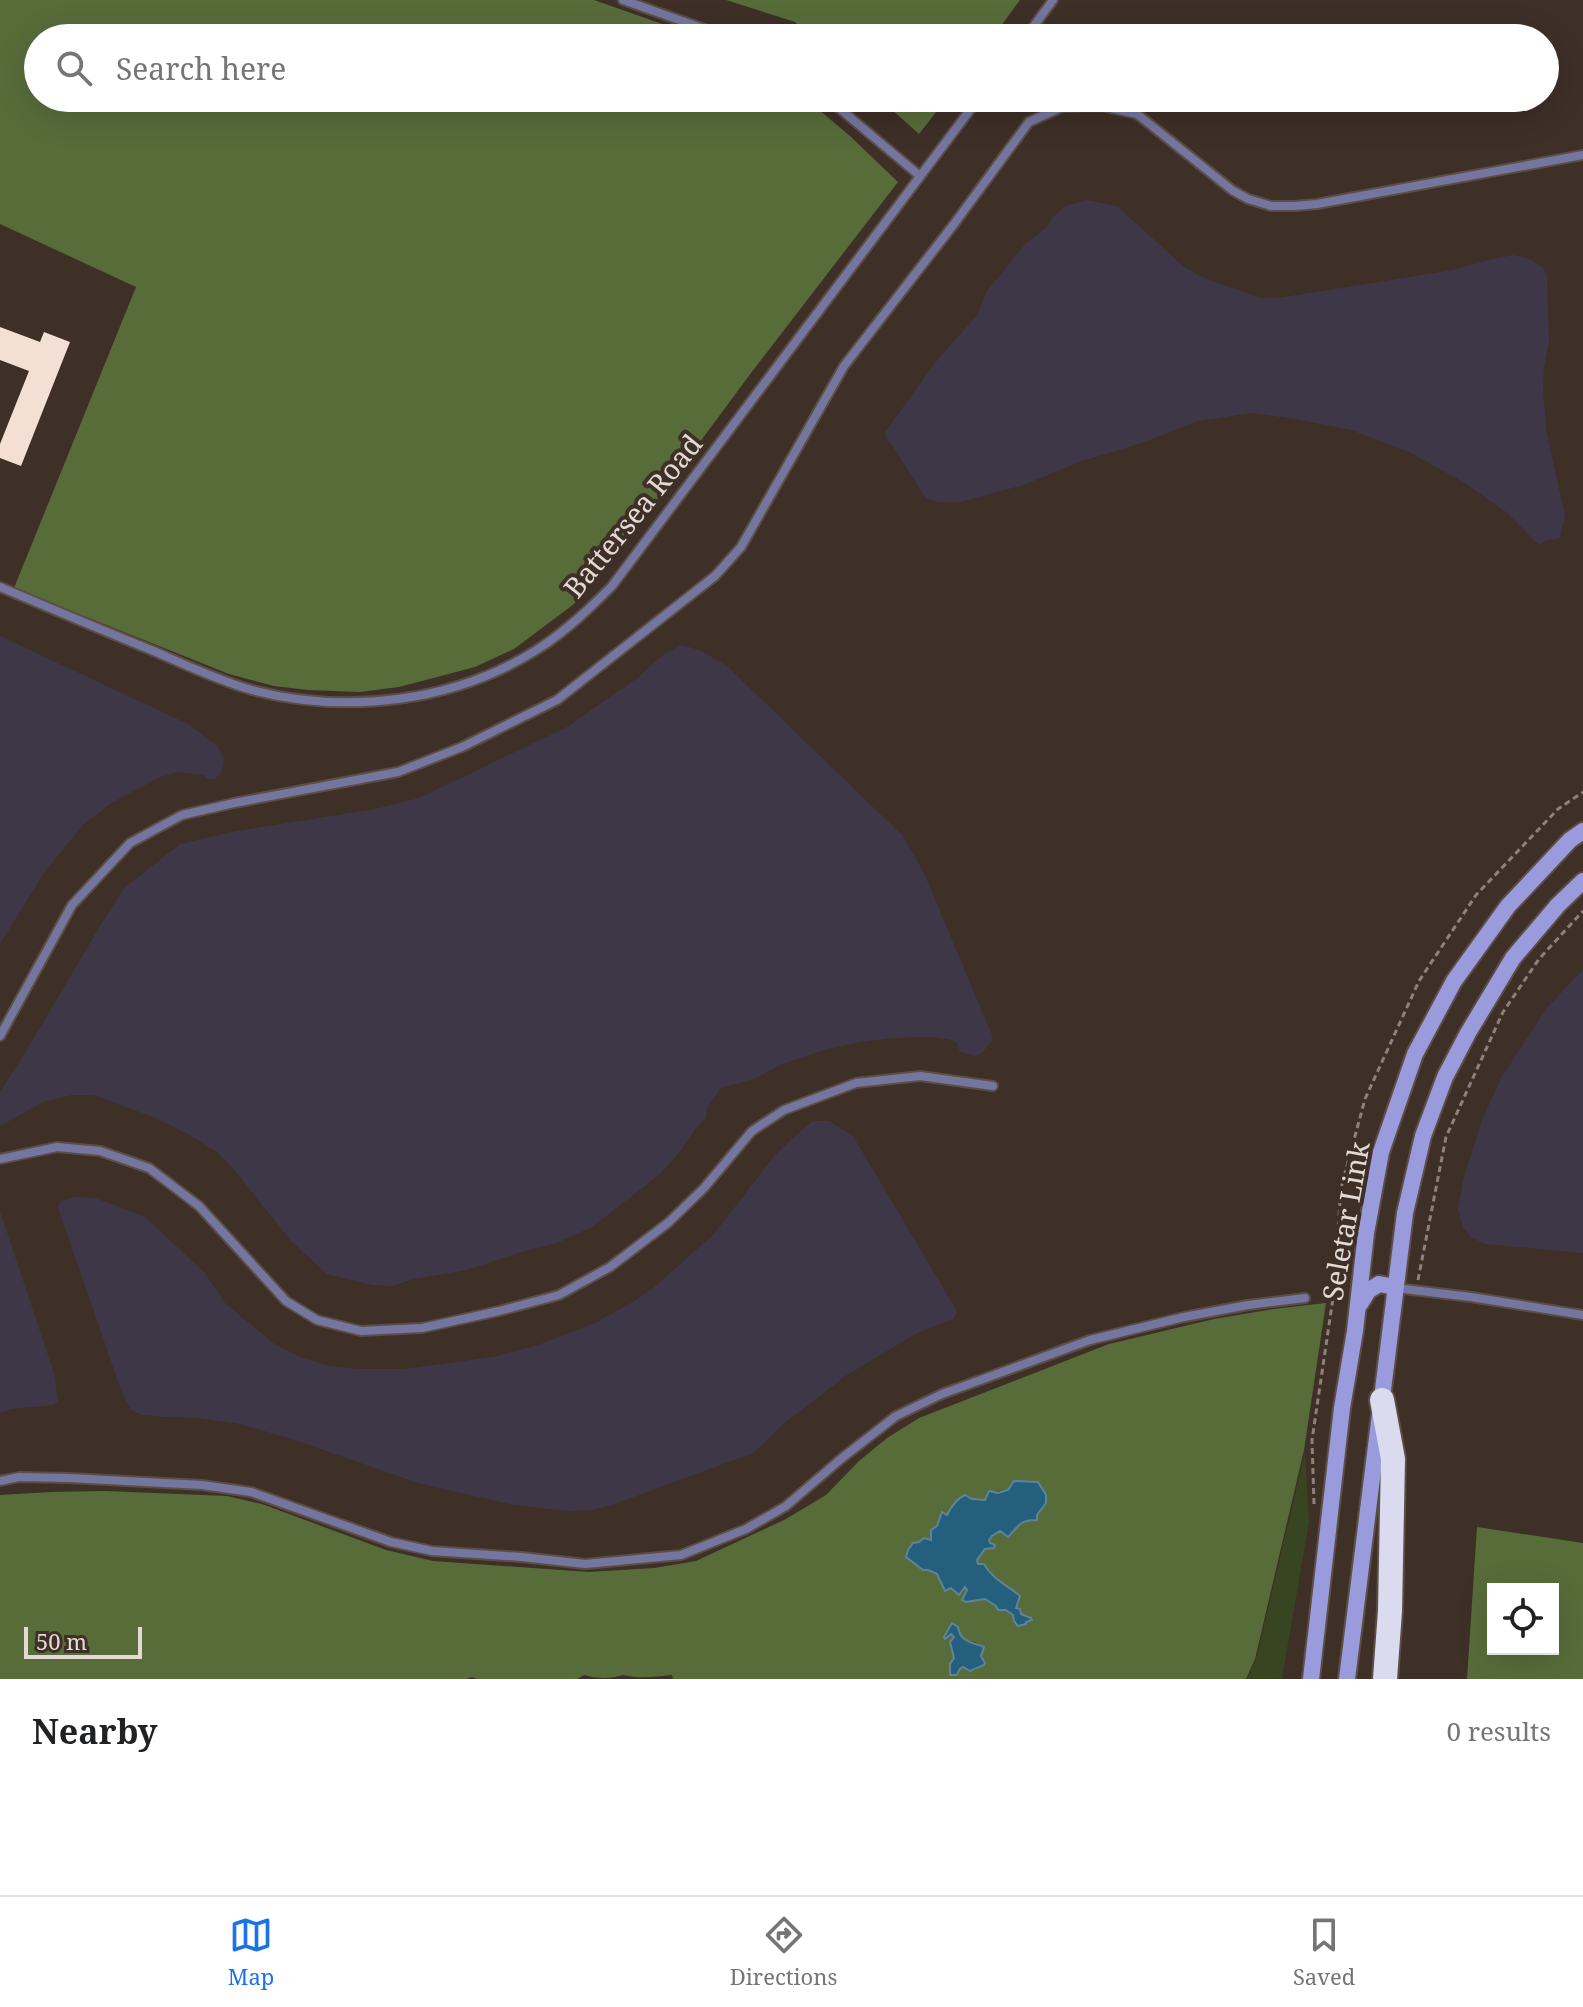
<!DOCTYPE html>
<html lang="en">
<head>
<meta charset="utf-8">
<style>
  body { margin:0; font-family:"Noto Serif",serif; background:#f6f6f6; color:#202124 }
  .controls { position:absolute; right:24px; bottom:24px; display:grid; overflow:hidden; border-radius:0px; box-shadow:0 8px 32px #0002 }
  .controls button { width:72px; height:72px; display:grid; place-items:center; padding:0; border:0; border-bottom:2px solid #e0e0e0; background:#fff; color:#202124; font:40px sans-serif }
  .scale { position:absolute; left:24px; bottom:20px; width:118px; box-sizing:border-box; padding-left:8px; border:4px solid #e4dad5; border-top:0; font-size:22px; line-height:28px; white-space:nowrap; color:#e4dad5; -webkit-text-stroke:6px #3e2f27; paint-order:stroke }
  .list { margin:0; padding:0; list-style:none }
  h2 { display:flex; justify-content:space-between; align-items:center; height:104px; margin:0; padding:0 32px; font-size:34px }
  h2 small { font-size:26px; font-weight:400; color:#757577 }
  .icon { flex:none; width:44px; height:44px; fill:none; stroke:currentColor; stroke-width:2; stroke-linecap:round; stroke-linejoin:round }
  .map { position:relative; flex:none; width:1583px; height:1679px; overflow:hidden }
  .search { position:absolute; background:#fff; box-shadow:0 8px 32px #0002; left:24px; right:24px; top:24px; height:88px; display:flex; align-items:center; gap:20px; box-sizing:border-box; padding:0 28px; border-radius:44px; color:#757577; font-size:30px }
  .sheet { height:216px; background:#fff }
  nav { display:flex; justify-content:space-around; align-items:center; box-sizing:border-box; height:112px; border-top:2px solid #e0e0e0; background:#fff; font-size:22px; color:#757577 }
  nav a { display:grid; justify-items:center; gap:4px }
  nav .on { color:#1a73e8 }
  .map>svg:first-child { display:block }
</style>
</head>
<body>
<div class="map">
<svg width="1583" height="1679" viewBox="0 0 1583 1679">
  <rect width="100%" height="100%" fill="#3e2f27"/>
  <g fill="#3e3748">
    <polygon points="1086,200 1117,206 1183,266 1202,277 1260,298 1278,298 1453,270 1493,259 1513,255 1530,259 1543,268 1547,275 1549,342 1544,368 1543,390 1547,435 1565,515 1560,538 1548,540 1539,545 1506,512 1465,483 1409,452 1351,430 1295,419 1252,413 1198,421 1145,442 1079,462 1024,485 960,502 940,502 926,499 892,445 886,439 885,432 934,364 977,315 987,291 1026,243 1047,227 1053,217 1066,206"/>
    <polygon points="0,636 188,724 217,746 224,758 222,771 215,779 207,779 203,775 179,772 160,777 110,804 84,824 45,871 0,944"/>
    <polygon points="681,645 700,650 727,666 903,836 924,873 992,1035 992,1040 982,1053 976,1056 960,1052 957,1043 952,1040 932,1037 892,1038 860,1042 821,1051 783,1064 754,1079 721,1088 707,1108 706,1118 695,1129 679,1153 659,1175 592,1227 557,1243 525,1251 467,1270 414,1279 392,1286 372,1285 327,1274 291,1241 235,1171 217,1152 188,1134 153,1117 93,1095 72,1095 43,1102 0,1126 0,1092 28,1048 100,926 124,888 180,844 231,832 375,809 419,798 567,727 636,679 663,655"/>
    <polygon points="1583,969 1583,1253 1485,1244 1472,1238 1463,1228 1458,1209 1463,1180 1482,1120 1501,1078 1547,1008"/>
    <polygon points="813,1121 829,1121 853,1136 955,1308 957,1314 951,1320 917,1333 847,1375 786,1422 753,1453 612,1505 591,1510 567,1511 513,1505 418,1483 289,1438 239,1424 199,1418 163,1417 142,1415 131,1410 122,1393 58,1208 60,1201 75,1197 95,1198 144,1216 205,1273 225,1303 273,1343 300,1357 329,1366 359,1369 404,1369 493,1357 538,1345 595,1323 631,1303 652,1289 714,1234 775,1155 796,1135"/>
    <polygon points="0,1211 54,1373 58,1401 53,1405 12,1409 0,1413"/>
  </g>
  <polygon fill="#374520" points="1305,1453 1309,1522 1282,1679 1247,1679 1256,1659"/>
  <g fill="#586c3a" fill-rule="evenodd">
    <polygon points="0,0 594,0 702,38 38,38 38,98 805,98 850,136 898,182 751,373 634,531 574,604 514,649 475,667 399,687 360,692 308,690 274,686 229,674 14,588 136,287 0,224"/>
    <polygon points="726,0 1020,0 992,38 812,38 795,22"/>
    <polygon points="879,98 947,98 919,134"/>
    <path d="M1326,1303L1304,1450L1255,1659L1246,1679H673L672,1675C655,1677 639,1679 623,1675C611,1679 596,1679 584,1675L577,1679H477L472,1677L466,1679H0V1495L51,1492L105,1491L227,1496L262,1504L386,1550L433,1561L589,1572L654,1568L696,1561L786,1519L826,1495L859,1461L887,1438L919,1418L1109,1344L1214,1319L1274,1309ZM1015,1481L1042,1509C1034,1518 1023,1520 1015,1530C1005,1530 994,1530 989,1540L990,1543L977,1560L978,1563L985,1564C993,1579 1007,1585 1020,1596L1018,1605L1016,1608L1021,1614L1031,1618L1026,1622V1624L1020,1626L1014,1621L1013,1615C1004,1607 993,1607 985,1599L962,1600L967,1590L965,1587L962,1593L951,1588L945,1591L937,1574C915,1567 916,1565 913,1543L919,1542L924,1538L931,1540V1533L937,1527L942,1512L947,1515C951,1507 956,1499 965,1495L972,1499L985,1500L987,1493L1009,1490ZM951,1624L964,1640L975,1642L984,1647L976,1670L971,1671L964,1667L960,1669L959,1674L950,1672V1664L954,1658L950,1642L954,1637L951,1634L944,1637Z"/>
    <path d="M1477,1527L1583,1543V1679H1467ZM1493,1589H1553V1649H1493Z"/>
  </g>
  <g fill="#255f7e" stroke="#5e8498" stroke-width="2">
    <path d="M1014,1481L1038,1482L1046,1495V1503L1037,1515V1520C1019,1520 1020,1525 1008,1537L1000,1531L992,1536L989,1540L990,1543L995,1545L994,1548L985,1549L977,1560L978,1564H984C992,1579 1007,1585 1020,1596L1016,1608L1020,1609L1021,1614L1031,1618L1032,1620L1026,1622V1624L1018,1626L1014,1621L1013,1615L1006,1610H998L996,1606L985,1599L966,1602L962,1600L967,1590L965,1587L959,1595L951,1588L945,1591L937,1574L928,1570H923L906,1557L908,1550L913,1543L919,1542L924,1538L931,1540V1530L937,1526L942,1512L947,1515C951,1507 956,1499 965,1495L972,1499L985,1500L989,1491L998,1493L1008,1490Z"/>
    <path d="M952,1623L958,1627C960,1642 972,1642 984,1647L981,1656L985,1663L984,1665L970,1671L963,1667L960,1669L957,1675H950V1664L954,1658L950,1642L954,1637L951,1634L945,1639L944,1637Z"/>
  </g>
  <polygon fill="#f3dfd4" points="0,327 40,342 44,332 70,342 21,466 0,458 0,444 29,371 0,360"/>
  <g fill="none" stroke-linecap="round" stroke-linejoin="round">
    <g stroke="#5c4e46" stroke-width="12">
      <g id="lane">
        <polyline points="623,0 730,38"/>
        <polyline points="1025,38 1053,0"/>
        <polyline points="827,98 920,176"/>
        <path d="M0,587C52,609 104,631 156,652C188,666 220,681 252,690C347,715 455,702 538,649C566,631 589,609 612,586L979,98"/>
        <polyline points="0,1036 72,905 130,843 182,815 234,803 398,772 462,747 557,700 715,576 741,547 844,366 954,224 1029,122 1062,107 1102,106 1137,114 1232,190 1248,199 1271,206 1294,206 1317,204 1583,155"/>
        <polyline points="0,1159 57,1147 100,1151 149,1168 199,1206 286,1301 317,1320 361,1331 422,1328 499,1311 559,1295 610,1267 669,1222 704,1188 752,1131 784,1110 856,1083 920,1076 993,1086"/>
        <polyline points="1396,1288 1471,1297 1583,1315"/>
        <polyline points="0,1481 19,1477 69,1478 202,1485 251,1492 391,1542 432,1551 522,1557 585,1564 681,1555 746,1529 786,1506 842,1458 896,1416 942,1394 1090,1340 1184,1317 1248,1305 1305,1298"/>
      </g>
    </g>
    <g stroke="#5c4e46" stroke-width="20">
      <g id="secondary">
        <polyline points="1360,1304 1368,1291 1379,1284 1395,1287"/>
        <polyline points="1311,1679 1342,1408 1355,1331 1366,1233 1381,1152 1415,1054 1454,981 1508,906 1570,840 1583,831"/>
        <polyline points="1347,1679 1405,1213 1423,1136 1445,1077 1468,1033 1513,958 1558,905 1583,881"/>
      </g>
    </g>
    <g stroke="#5c4e46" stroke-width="28">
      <polyline id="highway" points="1382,1400 1393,1459 1390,1611 1385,1679"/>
    </g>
    <g stroke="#8e817a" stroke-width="3" stroke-dasharray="6 4" stroke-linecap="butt">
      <polyline points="1418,1280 1446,1137 1503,1012 1539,959 1583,911"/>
      <polyline points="1314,1504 1312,1440 1333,1298 1341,1188 1365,1099 1419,981 1476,895 1558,809 1583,792"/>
    </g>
    <use href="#lane" stroke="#74769f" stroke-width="8"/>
    <use href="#secondary" stroke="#999bdc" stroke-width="16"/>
    <use href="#highway" stroke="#dadbef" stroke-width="24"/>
  </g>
  <g text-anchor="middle" stroke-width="8" stroke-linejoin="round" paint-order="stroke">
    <g font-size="28" fill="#e4dad5" stroke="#3e2f27">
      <text transform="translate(633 516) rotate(-51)" y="10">Battersea Road</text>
      <text transform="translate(1346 1221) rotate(-80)" y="10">Seletar Link</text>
    </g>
  </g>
</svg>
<div class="controls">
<button><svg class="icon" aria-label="locate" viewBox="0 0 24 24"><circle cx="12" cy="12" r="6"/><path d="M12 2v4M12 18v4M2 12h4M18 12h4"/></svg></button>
</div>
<div class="scale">50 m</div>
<div class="search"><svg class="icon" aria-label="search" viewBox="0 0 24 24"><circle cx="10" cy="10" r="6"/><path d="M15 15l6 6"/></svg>Search here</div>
</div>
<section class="sheet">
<h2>Nearby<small>0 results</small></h2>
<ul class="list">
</ul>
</section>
<nav>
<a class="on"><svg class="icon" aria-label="map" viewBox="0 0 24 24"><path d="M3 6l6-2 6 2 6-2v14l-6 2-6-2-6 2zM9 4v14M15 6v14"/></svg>Map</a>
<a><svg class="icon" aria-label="directions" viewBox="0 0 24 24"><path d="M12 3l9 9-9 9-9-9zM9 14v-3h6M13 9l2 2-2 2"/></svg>Directions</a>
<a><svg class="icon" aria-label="saved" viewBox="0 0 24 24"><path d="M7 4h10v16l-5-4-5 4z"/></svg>Saved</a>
</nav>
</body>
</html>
